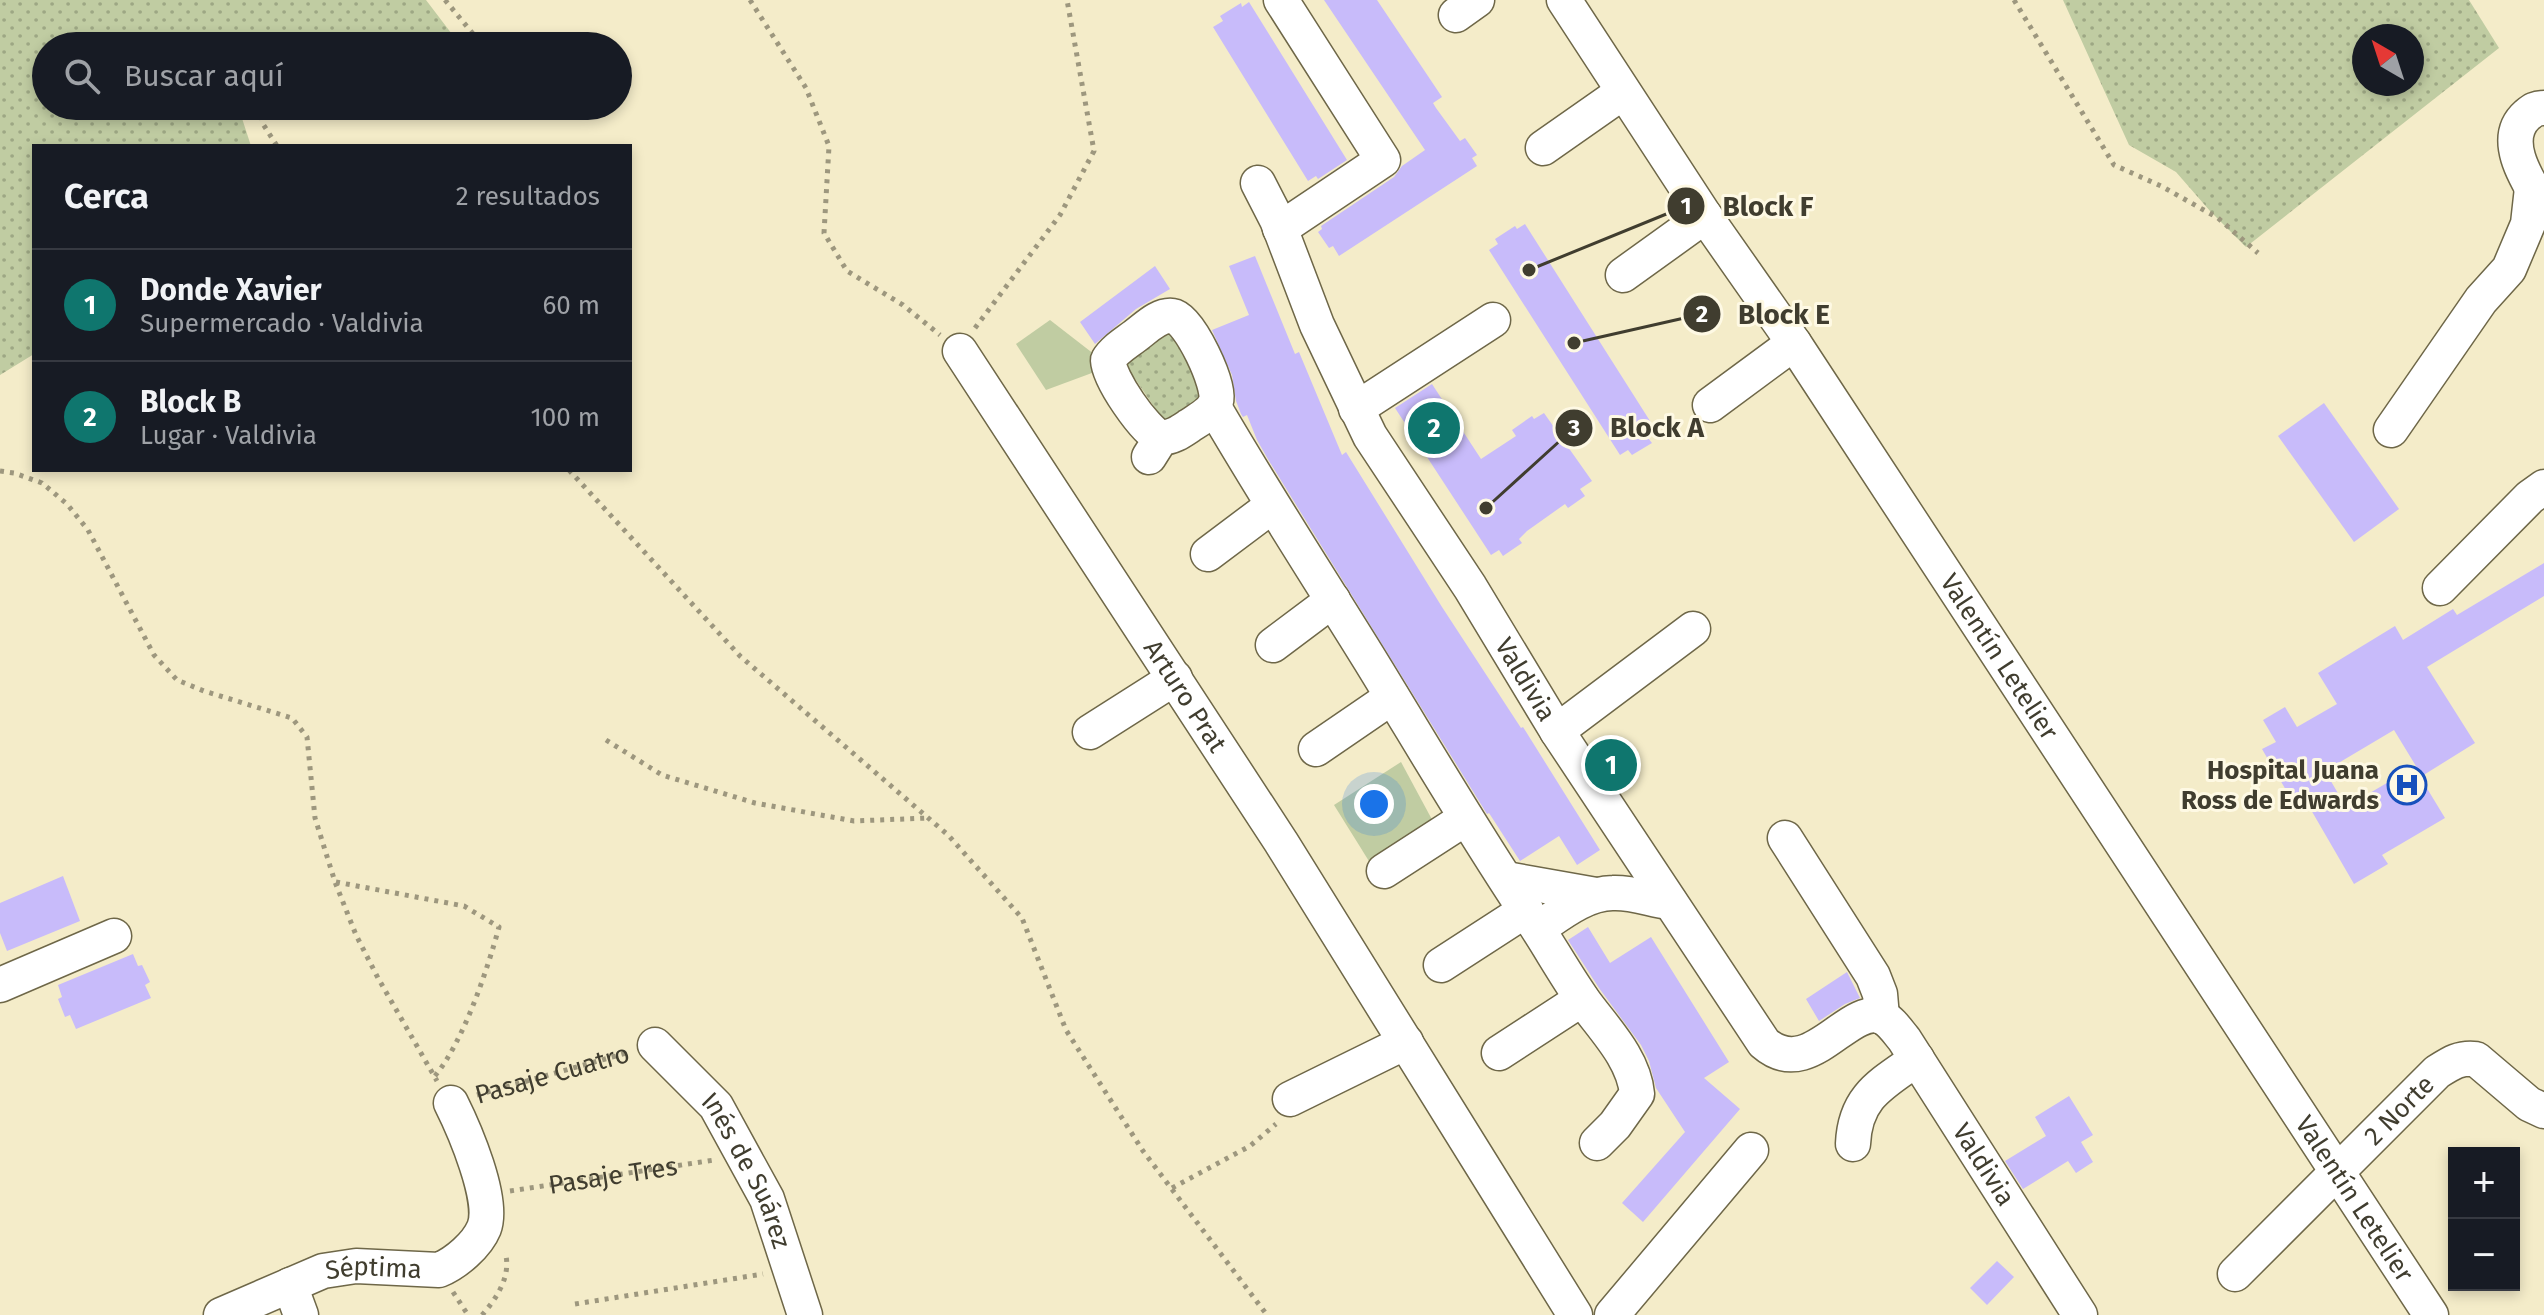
<!DOCTYPE html>
<html lang="es">
<head>
<meta charset="utf-8">
<style>
  body { margin:0; font-family:"Fira Sans",sans-serif; background:#242831; color:#f1f3f6 }
  .controls { position:absolute; right:24px; bottom:24px; display:grid; overflow:hidden; border-radius:0px; box-shadow:0 4px 12px #0003 }
  .controls button { width:72px; height:72px; display:grid; place-items:center; padding:0; border:0; border-bottom:2px solid #363941; background:#171b24; color:#f1f3f6; font:40px sans-serif }
  .compass { position:absolute; left:2352px; top:24px; width:72px; height:72px; border-radius:50%; background:#171b24; box-shadow:0 4px 12px #0003; rotate:321deg }
  .you { position:absolute; left:1374px; top:804px; width:28px; height:28px; margin:-20px; border:6px solid #fff; border-radius:50%; background:#1a73e8; box-shadow:0 0 0 12px #1a73e833 }
  .badge { display:grid; place-items:center; width:52px; height:52px; border-radius:50%; background:#0f766e; color:#fff; font-size:26px; font-weight:700 }
  .pin { position:absolute; translate:-50% -50%; border:4px solid #fff; box-shadow:0 2px 8px #0006 }
  .list { margin:0; padding:0; list-style:none }
  h2 { display:flex; justify-content:space-between; align-items:center; height:104px; margin:0; padding:0 32px; font-size:34px }
  h2 small { font-size:26px; font-weight:400; color:#9ea1a6 }
  .list li { display:grid; grid-template-columns:52px 1fr auto; gap:24px; align-items:center; box-sizing:border-box; height:112px; padding:0 32px; border-top:2px solid #363941 }
  .list b { display:block; font-size:30px; white-space:nowrap }
  .list p { margin:0; font-size:26px; white-space:nowrap; color:#9ea1a6 }
  .list em { font-size:26px; font-style:normal; color:#9ea1a6 }
  .icon { flex:none; width:44px; height:44px; fill:none; stroke:currentColor; stroke-width:2; stroke-linecap:round; stroke-linejoin:round }
  .map { position:relative; flex:none; width:2544px; height:1315px; overflow:hidden }
  .search { position:absolute; background:#171b24; box-shadow:0 4px 12px #0003; left:32px; top:32px; width:600px; height:88px; display:flex; align-items:center; gap:20px; box-sizing:border-box; padding:0 28px; border-radius:44px; color:#9ea1a6; font-size:30px }
  .panel { position:absolute; background:#171b24; box-shadow:0 4px 12px #0003; left:32px; top:144px; width:600px; height:328px; border-radius:0px }
  .map>svg:first-child { display:block }
</style>
</head>
<body>
<div class="map">
<svg width="2544" height="1315" viewBox="0 0 2544 1315">
  <defs>
    <pattern id="grass-dots" width="8" height="8" patternUnits="userSpaceOnUse" patternTransform="scale(2)"><rect width="8" height="8" fill="#c0cca2"/><path d="M2 2h.1M6 6h.1" fill="none" stroke="#9da784" stroke-width="1.8" stroke-linecap="round"/></pattern>
  </defs>
  <rect width="100%" height="100%" fill="#f4ecc9"/>
  <g fill="url(#grass-dots)" fill-rule="evenodd">
    <polygon points="0,0 426,0 461,46 342,46 318,32 285,46 46,46 46,106 238,106 251,146 34,146 34,354 0,375"/>
    <path d="M2063,0H2469L2499,48L2246,247L2210,211L2176,172L2129,145ZM2364,36H2412V84H2364Z"/>
    <polygon points="1174,324 1208,396 1167,426 1121,358"/>
  </g>
  <g fill="#c0cca2">
    <polygon points="1050,320 1099,358 1100,370 1046,390 1016,344"/>
    <polygon points="1401,762 1436,827 1372,866 1334,805"/>
  </g>
  <g fill="#c8bbfa">
    <polygon points="1324,0 1377,0 1442,97 1433,103 1436,108 1460,141 1465,138 1477,155 1472,158 1477,166 1339,256 1333,246 1329,248 1318,232 1322,229 1321,226 1394,177 1402,166 1425,150"/>
    <polygon points="1249,2 1347,160 1318,179 1316,176 1308,181 1213,27 1223,21 1220,16 1241,3 1242,7"/>
    <polygon points="1525,224 1657,432 1648,438 1652,443 1632,455 1628,450 1620,455 1489,250 1498,244 1495,239 1515,226 1517,229"/>
    <polygon points="1255,256 1295,354 1299,352 1342,455 1346,452 1442,607 1521,728 1523,727 1600,850 1577,865 1559,836 1520,861 1489,813 1487,814 1269,461 1257,440 1247,415 1243,417 1241,414 1236,401 1232,375 1212,330 1249,315 1229,266"/>
    <polygon points="1155,266 1170,289 1136,309 1095,344 1080,322"/>
    <polygon points="1432,384 1481,459 1516,436 1512,430 1532,416 1534,419 1544,413 1592,481 1580,489 1585,496 1568,508 1565,504 1527,531 1519,539 1522,543 1503,556 1499,550 1491,555 1395,408"/>
    <polygon points="2324,403 2399,509 2354,542 2278,436"/>
    <polygon points="2544,563 2544,596 2427,667 2475,743 2422,776 2394,730 2325,771 2346,807 2414,767 2445,818 2382,855 2388,864 2354,884 2307,803 2297,809 2262,749 2276,742 2263,720 2285,707 2297,727 2337,704 2318,673 2395,626 2403,640 2453,609 2457,615"/>
    <polygon points="63,876 80,921 7,951 0,933 0,903"/>
    <polygon points="1588,927 1610,963 1651,937 1729,1062 1704,1078 1740,1109 1643,1222 1622,1203 1685,1132 1656,1088 1649,1061 1641,1045 1599,988 1568,940"/>
    <polygon points="133,954 138,966 142,965 150,982 145,985 151,998 76,1029 70,1015 65,1017 58,999 62,997 58,985"/>
    <polygon points="1847,972 1860,998 1845,1004 1819,1021 1806,999"/>
    <polygon points="2069,1096 2093,1135 2081,1142 2093,1162 2076,1173 2068,1161 2023,1189 2005,1161 2046,1136 2035,1117"/>
    <polygon points="1997,1261 2014,1277 1987,1305 1970,1288"/>
  </g>
  <g fill="none" stroke-linecap="round" stroke-linejoin="round">
    <g stroke="#6e6748" stroke-width="37">
      <g id="minor">
        <path id="s3" d="M1564,0L1705,216L1794,343L2431,1315"/>
        <polyline points="1456,15 1477,0"/>
        <path d="M2544,108C2536,108 2533,110 2527,115C2499,140 2529,183 2544,208"/>
        <polyline points="1543,148 1623,92"/>
        <path id="s4" d="M1258,183L1277,220L1317,325L1370,436L1470,587L1557,731L1764,1043C1810,1083 1848,1003 1882,1017C1891,1021 1898,1032 1904,1039L2080,1315"/>
        <polyline points="1280,229 1383,160 1281,0"/>
        <polyline points="1623,275 1705,216"/>
        <path id="s5" d="M960,351L1281,842L1575,1315"/>
        <polyline points="1710,405 1794,343"/>
        <path d="M1214,407C1264,493 1318,576 1370,660C1421,743 1470,827 1524,908C1545,938 1562,970 1583,1000C1603,1028 1634,1058 1637,1094L1615,1125L1597,1143"/>
        <polyline points="1356,409 1493,320"/>
        <polyline points="2391,430 2481,300 2509,269 2528,224 2532,188"/>
        <path d="M1149,457L1161,438C1173,437 1180,432 1189,426C1198,420 1213,412 1216,401C1221,386 1189,318 1173,316C1159,314 1146,328 1135,336C1126,343 1114,350 1108,360C1109,379 1144,430 1161,438"/>
        <polyline points="1208,554 1272,506"/>
        <polyline points="2440,588 2530,497 2544,487"/>
        <polyline points="1273,645 1333,600"/>
        <polyline points="1557,731 1693,629"/>
        <polyline points="1090,732 1175,678"/>
        <polyline points="1316,749 1392,697"/>
        <polyline points="1785,838 1873,976 1880,994 1882,1017"/>
        <polyline points="1384,871 1466,818"/>
        <polyline points="1506,879 1596,895"/>
        <path d="M1539,928C1561,913 1586,893 1613,893C1632,892 1652,900 1670,902"/>
        <polyline points="1441,965 1526,910"/>
        <polyline points="0,985 114,936"/>
        <path id="s6" d="M655,1045L716,1106L767,1199L805,1315"/>
        <polyline points="1499,1053 1582,999"/>
        <polyline points="1290,1099 1406,1042"/>
        <path d="M1853,1144C1855,1096 1882,1084 1917,1059"/>
        <path id="s7" d="M2235,1274L2437,1072C2451,1063 2460,1057 2476,1059L2529,1104L2544,1111"/>
        <polyline points="290,1285 301,1315"/>
        <path id="s8" d="M221,1315L323,1271L356,1266L439,1270C456,1263 477,1245 484,1228C495,1200 464,1129 451,1103"/>
        <polyline points="1612,1315 1751,1150"/>
      </g>
    </g>
    <g stroke="#9d977e" stroke-width="5" stroke-dasharray="4 6" stroke-linecap="butt">
      <polyline points="445,0 483,46"/>
      <polyline points="750,0 806,88 829,146 824,233 847,271 903,305 940,335"/>
      <polyline points="2014,0 2114,165 2161,186 2218,218 2258,253"/>
      <polyline points="259,106 263,124 277,146"/>
      <polyline points="417,106 438,117 492,109 493,106"/>
      <polyline points="975,328 1060,215 1094,151 1067,0"/>
      <polyline points="569,470 740,656 948,835 1022,918 1066,1030 1143,1151 1267,1315"/>
      <polyline points="0,471 14,473 42,483 67,504 88,530 154,655 177,680 204,691 292,718 307,737 315,818 335,882 356,935 378,978 437,1081"/>
      <polyline points="606,740 662,775 755,803 854,821 928,818"/>
      <path d="M336,882L464,906L499,927C487,971 463,1043 434,1077"/>
      <path id="s1" d="M477,1095L630,1052"/>
      <polyline points="1172,1188 1250,1146 1276,1124"/>
      <path id="s2" d="M510,1191L714,1160"/>
      <polyline points="453,1292 468,1315"/>
      <polyline points="575,1304 763,1274"/>
      <path d="M482,1315C497,1298 512,1275 505,1252"/>
    </g>
    <use href="#minor" stroke="#fff" stroke-width="34"/>
  </g>
  <defs>
    <g id="hospital-ring" transform="scale(2)"><circle r="9.5" fill="#fef9e4" stroke="#1750bc" stroke-width="1.5"/><path d="M-5-5h3v3.5h4V-5h3V5h-3V1.5h-4V5h-3Z" fill="#1750bc"/></g>
  </defs>
  <g fill-rule="evenodd">
    <use href="#hospital-ring" x="2407" y="785"/>
  </g>
  <g text-anchor="middle" stroke-width="6" stroke-linejoin="round" paint-order="stroke">
    <g font-size="26" fill="#403d2f" stroke="#fef9e4">
      <text dy="9" stroke="none"><textPath href="#s3" startOffset="788">Valentín Letelier</textPath></text>
      <text dy="9" stroke="none"><textPath href="#s4" startOffset="566">Valdivia</textPath></text>
      <text dy="9" stroke="none"><textPath href="#s5" startOffset="412">Arturo Prat</textPath></text>
      <text dy="9" stroke="none"><textPath href="#s1" startOffset="78">Pasaje Cuatro</textPath></text>
      <text dy="9" stroke="none"><textPath href="#s7" startOffset="232">2 Norte</textPath></text>
      <text dy="9" stroke="none"><textPath href="#s4" startOffset="1312">Valdivia</textPath></text>
      <text dy="9" stroke="none"><textPath href="#s6" startOffset="158">Inés de Suárez</textPath></text>
      <text dy="9" stroke="none"><textPath href="#s2" startOffset="104">Pasaje Tres</textPath></text>
      <text dy="9" stroke="none"><textPath href="#s3" startOffset="1436">Valentín Letelier</textPath></text>
      <text dy="9" stroke="none"><textPath href="#s8" startOffset="162">Séptima</textPath></text>
    </g>
    <g font-size="26" font-weight="bold" fill="#403d2f" stroke="#fef9e4" text-anchor="end">
      <text x="2379" y="779">Hospital Juana<tspan x="2379" dy="30">Ross de Edwards</tspan></text>
    </g>
  </g>
  <path fill="none" stroke="#403d2f" stroke-width="3" d="M1529 270L1686 206M1574 343L1702 314M1486 508L1574 428"/>
  <g fill="#403d2f" stroke="#fef9e4" stroke-width="3">
    <circle cx="1529" cy="270" r="8"/>
    <circle cx="1574" cy="343" r="8"/>
    <circle cx="1486" cy="508" r="8"/>
    <circle cx="1686" cy="206" r="20"/>
    <circle cx="1702" cy="314" r="20"/>
    <circle cx="1574" cy="428" r="20"/>
  </g>
  <g font-size="24" text-anchor="middle" font-weight="bold" fill="#fff">
    <text x="1686" y="214">1</text>
    <text x="1702" y="322">2</text>
    <text x="1574" y="436">3</text>
  </g>
  <g font-size="28" text-anchor="middle" font-weight="bold" fill="#403d2f" stroke="#fef9e4" stroke-width="6" stroke-linejoin="round" paint-order="stroke">
    <text x="1768" y="216">Block F</text>
    <text x="1784" y="324">Block E</text>
    <text x="1657" y="437">Block A</text>
  </g>
</svg>
<div class="controls">
<button>+</button>
<button>−</button>
</div>
<svg class="compass" viewBox="-18 -18 36 36"><path d="M0-13l5 13h-10z" fill="#e53935"/><path d="M0 13l5-13h-10z" fill="#9ea1a6"/></svg>
<div class="you"></div>
<div class="pin badge" style="left:1611px;top:765px">1</div>
<div class="pin badge" style="left:1434px;top:428px">2</div>
<div class="search"><svg class="icon" aria-label="search" viewBox="0 0 24 24"><circle cx="10" cy="10" r="6"/><path d="M15 15l6 6"/></svg>Buscar aquí</div>
<section class="panel">
<h2>Cerca<small>2 resultados</small></h2>
<ul class="list">
<li><span class="badge">1</span><div><b>Donde Xavier</b><p>Supermercado · Valdivia</p></div><em>60 m</em></li>
<li><span class="badge">2</span><div><b>Block B</b><p>Lugar · Valdivia</p></div><em>100 m</em></li>
</ul>
</section>
</div>
</body>
</html>
